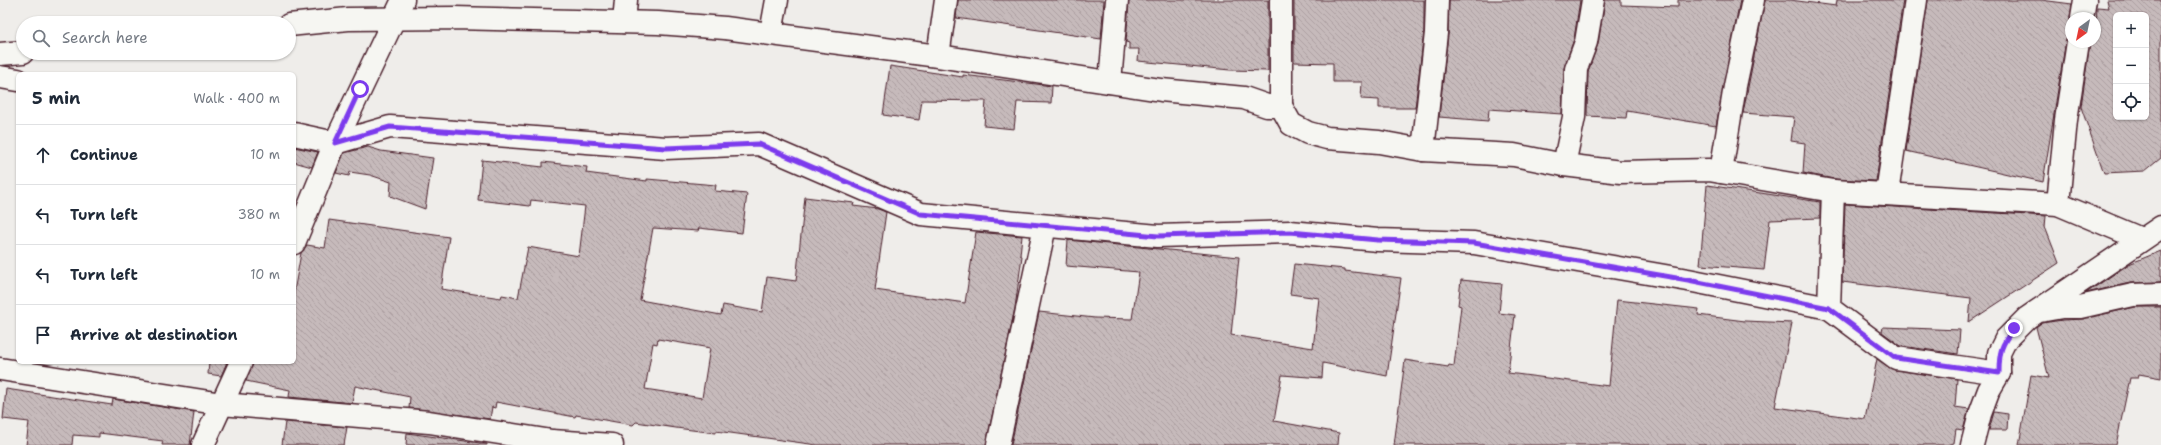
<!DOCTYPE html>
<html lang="en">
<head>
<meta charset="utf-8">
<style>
  body { margin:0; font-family:"Shantell Sans",sans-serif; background:#f6f6f7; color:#1f2937 }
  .controls { position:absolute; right:12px; top:12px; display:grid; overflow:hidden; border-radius:6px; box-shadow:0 1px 3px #0004 }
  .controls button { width:36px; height:36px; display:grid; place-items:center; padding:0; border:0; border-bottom:1px solid #e0e1e3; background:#fff; color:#1f2937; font:20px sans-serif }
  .compass { position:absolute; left:2065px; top:12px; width:36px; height:36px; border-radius:50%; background:#fff; box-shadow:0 1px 3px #0004; rotate:213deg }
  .stop { position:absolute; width:12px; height:12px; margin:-9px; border:3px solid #7c3aed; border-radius:50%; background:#fff }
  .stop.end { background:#7c3aed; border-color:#fff; box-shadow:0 1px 4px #0008 }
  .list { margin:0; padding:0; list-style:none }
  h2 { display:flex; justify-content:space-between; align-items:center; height:52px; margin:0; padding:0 16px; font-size:17px }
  h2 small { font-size:13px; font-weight:400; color:#747a83 }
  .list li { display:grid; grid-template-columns:26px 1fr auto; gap:12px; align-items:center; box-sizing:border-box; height:60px; padding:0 16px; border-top:1px solid #e0e1e3 }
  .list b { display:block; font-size:15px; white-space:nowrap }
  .list em { font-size:13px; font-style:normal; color:#747a83 }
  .icon { flex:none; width:22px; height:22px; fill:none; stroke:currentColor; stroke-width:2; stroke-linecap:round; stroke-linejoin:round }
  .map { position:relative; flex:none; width:2161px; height:445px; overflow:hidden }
  .search { position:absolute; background:#fff; box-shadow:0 1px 3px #0004; left:16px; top:16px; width:280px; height:44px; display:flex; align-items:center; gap:10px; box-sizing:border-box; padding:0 14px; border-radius:22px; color:#747a83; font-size:15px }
  .panel { position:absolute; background:#fff; box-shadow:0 1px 3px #0004; left:16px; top:72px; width:280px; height:292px; border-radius:6px }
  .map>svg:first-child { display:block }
</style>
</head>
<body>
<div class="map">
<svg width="2161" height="445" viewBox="0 0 2161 445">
  <defs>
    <pattern id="building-back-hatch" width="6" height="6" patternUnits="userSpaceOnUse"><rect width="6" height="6" fill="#c6babb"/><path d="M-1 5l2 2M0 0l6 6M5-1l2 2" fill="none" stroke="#ac9fa1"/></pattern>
  </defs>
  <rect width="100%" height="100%" fill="#efedea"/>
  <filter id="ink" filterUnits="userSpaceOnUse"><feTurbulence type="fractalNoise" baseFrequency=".025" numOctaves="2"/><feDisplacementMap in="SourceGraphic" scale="8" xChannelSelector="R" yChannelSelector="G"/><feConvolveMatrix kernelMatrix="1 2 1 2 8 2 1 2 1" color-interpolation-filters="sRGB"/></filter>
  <g filter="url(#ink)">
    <g fill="url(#building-back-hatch)" stroke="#4a1f2b" fill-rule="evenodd">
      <polygon points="958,0 1104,0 1101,39 956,18"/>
      <polygon points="1129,0 1268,0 1268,71 1230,70 1138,61 1139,49 1129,49 1129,43 1126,42"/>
      <polygon points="1294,0 1424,0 1424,32 1415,108 1379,108 1379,100 1361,99 1362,82 1333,82 1333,63 1294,62"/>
      <polygon points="1449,0 1580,0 1574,39 1564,68 1562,114 1489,109 1488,121 1439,117 1448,34"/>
      <polygon points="1605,0 1621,0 1621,5 1678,7 1678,0 1740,0 1716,126 1627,111 1626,118 1587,116 1588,71 1598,44"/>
      <polygon points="1765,0 1790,0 1836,6 1837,0 1903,0 1876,181 1834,179 1803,173 1805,143 1791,141 1794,117 1743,113"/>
      <polygon points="1928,0 2041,0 2072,4 2070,16 2071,32 2066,40 2043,182 1906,151"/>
      <path d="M2107,0H2161V158L2145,171L2104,173L2081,107L2090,42H2095L2097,7L2109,8ZM2116,15H2146V117H2116Z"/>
      <polygon points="890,66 963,77 963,75 1052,86 1051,103 1017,102 1014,129 984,126 986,101 922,100 919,120 883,115"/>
      <polygon points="294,147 318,152 312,167 294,162"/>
      <polygon points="368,147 381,151 433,158 425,209 390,196 391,182 370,175 350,172 349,176 336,173 344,153"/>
      <path d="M482,160L543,167V162L587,167L586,173L647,181V179L716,185L715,191L747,194L742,233L699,228L698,231L653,228L640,300L721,315L723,305L762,312L767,277L796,281L805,197L854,203L853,206L878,209L886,212L875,290L965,303L976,232L1022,236L1020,255L1022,256L1015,308L986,445H817L716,431V433L676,428L636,422L633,425L576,415L575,417L496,402L495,408L492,407L490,419L409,408L410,397L355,386L352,403L289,397L290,390L246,381L253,362H294V292L301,253L307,245L325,248L329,220L449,237L441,289L501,298L502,295L518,298L528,247L579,256L585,206L531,200L530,206L478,200ZM658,339L710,348L702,398L645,389L653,343L657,344Z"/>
      <polygon points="1707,185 1820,202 1820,218 1770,220 1764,270 1700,265"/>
      <polygon points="1845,204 2046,216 2045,227 2059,263 1969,322 1971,298 1842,282"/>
      <polygon points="1068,240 1239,257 1231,335 1313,348 1319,298 1290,294 1294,264 1345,269 1345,271 1401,278 1387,376 1323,363 1322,378 1282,375 1274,421 1339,433 1338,445 1011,445 1039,312 1095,318 1132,319 1139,272 1066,266"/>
      <polygon points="2161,251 2161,282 2130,283 2086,293 2129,264"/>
      <polygon points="1461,280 1502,284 1499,313 1515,315 1508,373 1609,386 1617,300 1699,309 1698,315 1745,321 1792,323 1775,407 1865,419 1877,359 1894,370 1957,379 1955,407 1969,409 1963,430 1956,429 1954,443 1947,445 1394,445 1405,360 1448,367 1449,365 1454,366 1461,306 1458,305"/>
      <polygon points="2135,307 2161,307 2161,378 2139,374 2138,378 2130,378 2116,445 2019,445 2031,375 2049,378 2036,327 2041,323 2063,320 2083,319"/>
      <polygon points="1883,327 1960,330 1958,354 1901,346 1882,332"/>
      <polygon points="209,362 227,362 221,376 208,374"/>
      <polygon points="6,389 112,405 113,399 194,412 190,445 162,445 163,441 99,433 99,437 73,435 72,445 26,445 29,422 3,419"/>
      <polygon points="1994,412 2008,414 2007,430 1989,430"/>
      <polygon points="285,422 347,427 344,445 282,445"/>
      <polygon points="407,433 487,444 487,445 406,445"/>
    </g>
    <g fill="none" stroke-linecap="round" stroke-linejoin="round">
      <g stroke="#4a1f2b" stroke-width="25">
        <g id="minor">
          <polyline points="1281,0 1281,106"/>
          <polyline points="2082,18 2085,0"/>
          <polyline points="624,22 626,0"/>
          <polyline points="289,25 348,19 454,18 658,23 725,28 938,56 1161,90 1244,98 1267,106 1281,106 1291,124 1308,133 1327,138 1379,142 1423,150 1514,155 1564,165 1621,172 1709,170 1833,191 2058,204 2141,239"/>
          <polyline points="771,33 777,0"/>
          <polyline points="0,54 23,52"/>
          <polyline points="938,56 946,0"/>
          <polyline points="0,77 18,80"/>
          <polyline points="1110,82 1117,0"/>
          <polyline points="294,134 335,143 390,127 666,148 759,144 921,214 1158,236 1290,232 1378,240 1474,243 1688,280 1829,308 1896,358 1999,373"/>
          <polyline points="1423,150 1436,33 1437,0"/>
          <polyline points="1564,165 1574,117 1576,69 1586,42 1593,0"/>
          <polyline points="1721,172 1735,86 1753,0"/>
          <polyline points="1887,193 1916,0"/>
          <polyline points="2058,204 2066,120 2078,42"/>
          <polyline points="294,243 335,143 403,0"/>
          <polyline points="1829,308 1833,191"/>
          <polyline points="2040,311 2062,307 2080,307 2133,295 2161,294"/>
          <polyline points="0,369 222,404 429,422 552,441 612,445"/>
          <polyline points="203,445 241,362"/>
          <polyline points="998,445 1045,226"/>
          <polyline points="1972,445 1980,414 1989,390 1999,373 1999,353 2006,339 2027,318 2161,227"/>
        </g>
      </g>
      <use href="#minor" stroke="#f6f6f2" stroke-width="22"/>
    </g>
  </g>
  <g fill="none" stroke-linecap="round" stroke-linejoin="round" filter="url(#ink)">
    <path stroke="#7c3aed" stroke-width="5" d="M360,89L335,143L390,127L666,148L759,144L921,214L1158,236L1290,232L1378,240L1474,243L1688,280L1829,308L1896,358L1999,373C1999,352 2001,345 2014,328"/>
  </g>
</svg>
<div class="controls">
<button>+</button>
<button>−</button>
<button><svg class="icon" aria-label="locate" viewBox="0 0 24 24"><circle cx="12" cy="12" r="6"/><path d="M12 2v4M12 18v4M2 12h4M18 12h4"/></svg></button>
</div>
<svg class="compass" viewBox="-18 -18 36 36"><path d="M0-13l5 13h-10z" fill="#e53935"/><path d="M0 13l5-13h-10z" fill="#747a83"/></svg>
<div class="stop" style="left:360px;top:89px"></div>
<div class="stop end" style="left:2014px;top:328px"></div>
<div class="search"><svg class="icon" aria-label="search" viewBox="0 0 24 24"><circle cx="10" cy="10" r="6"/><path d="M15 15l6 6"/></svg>Search here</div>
<section class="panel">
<h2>5 min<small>Walk · 400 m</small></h2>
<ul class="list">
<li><svg class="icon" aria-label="ahead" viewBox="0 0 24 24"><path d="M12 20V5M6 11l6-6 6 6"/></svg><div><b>Continue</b></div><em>10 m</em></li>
<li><svg class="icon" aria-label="left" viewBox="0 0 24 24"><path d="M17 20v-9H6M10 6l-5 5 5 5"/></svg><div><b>Turn left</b></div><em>380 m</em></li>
<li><svg class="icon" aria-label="left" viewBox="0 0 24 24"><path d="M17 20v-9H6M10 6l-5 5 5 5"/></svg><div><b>Turn left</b></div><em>10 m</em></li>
<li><svg class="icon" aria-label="arrive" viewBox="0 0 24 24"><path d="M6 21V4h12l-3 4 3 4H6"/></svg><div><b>Arrive at destination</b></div></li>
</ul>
</section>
</div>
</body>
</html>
